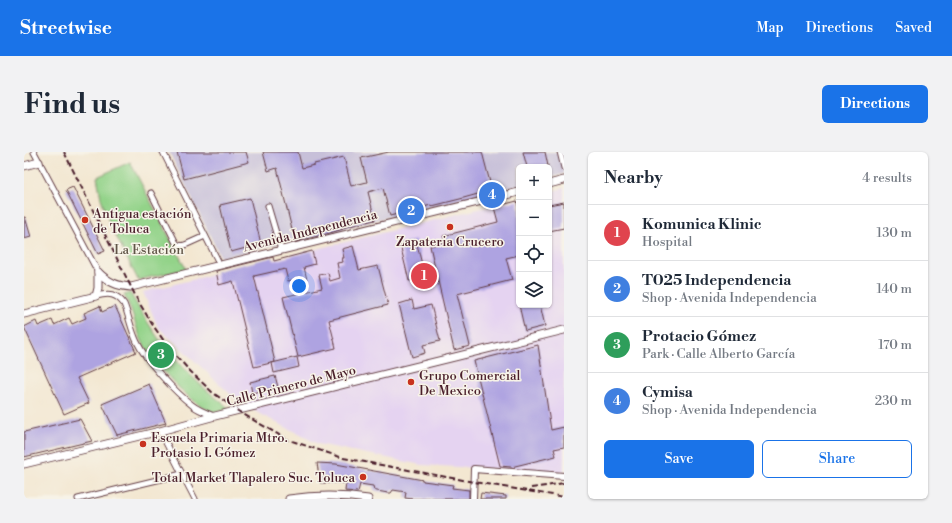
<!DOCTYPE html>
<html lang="en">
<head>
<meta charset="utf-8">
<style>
  body { margin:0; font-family:"Libre Bodoni",serif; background:#f2f2f3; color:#1f2937 }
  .controls { position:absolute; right:12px; top:12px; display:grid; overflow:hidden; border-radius:6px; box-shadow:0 1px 3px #0004 }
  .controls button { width:36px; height:36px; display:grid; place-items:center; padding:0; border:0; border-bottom:1px solid #e0e1e3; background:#fff; color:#1f2937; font:20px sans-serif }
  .you { position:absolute; left:275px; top:134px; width:14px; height:14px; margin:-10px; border:3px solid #fff; border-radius:50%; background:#1a73e8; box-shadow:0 0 0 6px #1a73e833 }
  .badge { display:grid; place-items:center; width:26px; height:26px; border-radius:50%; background:#1a73e8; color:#fff; font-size:13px; font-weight:700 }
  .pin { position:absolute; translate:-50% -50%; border:2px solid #fff; box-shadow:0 1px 4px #0006 }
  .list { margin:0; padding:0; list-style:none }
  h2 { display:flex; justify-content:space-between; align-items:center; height:52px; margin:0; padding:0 16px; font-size:17px }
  h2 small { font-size:13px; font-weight:400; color:#747a83 }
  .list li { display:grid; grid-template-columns:26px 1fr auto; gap:12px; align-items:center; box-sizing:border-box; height:56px; padding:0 16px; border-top:1px solid #e0e1e3 }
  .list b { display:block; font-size:15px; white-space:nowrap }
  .list p { margin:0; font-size:13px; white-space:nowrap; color:#747a83 }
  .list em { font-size:13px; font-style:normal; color:#747a83 }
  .actions { display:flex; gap:8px; padding:12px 16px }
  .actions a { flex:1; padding:9px 0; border:1px solid #1a73e8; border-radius:6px; text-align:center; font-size:14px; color:#1a73e8 }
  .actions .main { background:#1a73e8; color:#fff }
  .icon { flex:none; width:22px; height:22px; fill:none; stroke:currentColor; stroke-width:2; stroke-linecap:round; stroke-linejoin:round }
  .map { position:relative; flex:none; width:540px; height:347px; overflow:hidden; border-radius:6px }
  header { display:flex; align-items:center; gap:24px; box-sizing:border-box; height:56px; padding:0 20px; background:#1a73e8; color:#fff }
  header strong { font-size:19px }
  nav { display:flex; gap:22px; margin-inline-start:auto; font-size:14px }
  .intro { display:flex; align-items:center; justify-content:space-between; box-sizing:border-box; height:96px; padding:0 24px }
  h1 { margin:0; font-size:28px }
  .button { padding:10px 18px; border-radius:6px; background:#1a73e8; color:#fff; font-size:14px; font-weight:700 }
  main { display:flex; gap:24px; padding:0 24px }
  aside { flex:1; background:#fff; border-radius:6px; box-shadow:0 1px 3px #0004 }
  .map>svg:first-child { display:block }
</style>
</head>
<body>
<header>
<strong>Streetwise</strong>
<nav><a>Map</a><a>Directions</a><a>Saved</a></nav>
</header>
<div class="intro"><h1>Find us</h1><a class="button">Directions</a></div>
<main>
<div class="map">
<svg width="540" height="347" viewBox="0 0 540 347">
  <rect width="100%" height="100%" fill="#f7f3e8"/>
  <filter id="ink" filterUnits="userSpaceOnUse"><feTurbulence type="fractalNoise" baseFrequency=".025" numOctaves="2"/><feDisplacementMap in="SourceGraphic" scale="8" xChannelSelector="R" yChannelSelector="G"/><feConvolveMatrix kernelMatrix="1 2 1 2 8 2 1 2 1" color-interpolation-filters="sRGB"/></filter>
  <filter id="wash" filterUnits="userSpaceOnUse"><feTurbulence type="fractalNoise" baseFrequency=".012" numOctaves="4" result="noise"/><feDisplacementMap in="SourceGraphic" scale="16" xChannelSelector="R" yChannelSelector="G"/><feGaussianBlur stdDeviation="0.9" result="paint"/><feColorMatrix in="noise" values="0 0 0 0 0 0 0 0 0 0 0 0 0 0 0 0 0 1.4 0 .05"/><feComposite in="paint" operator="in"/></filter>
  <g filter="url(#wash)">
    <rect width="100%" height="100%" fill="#f3e7d1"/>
    <polygon fill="#e5d3f1" points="540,36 540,321 398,313 294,292 217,252 134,175 119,140 495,47 495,153 525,153 525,40"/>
    <polygon fill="#c7c0d9" points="145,0 540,0 540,22 525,26 525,15 495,15 495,33 197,106"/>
    <g fill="#93d389" stroke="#6e795a">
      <polygon points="106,10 162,117 114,128 85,70 77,46 73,25"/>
      <path d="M106,141C118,161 130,182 145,200C163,222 184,240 206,257C202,258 196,260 191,260C172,258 127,209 119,191C111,176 109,158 100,143Z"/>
    </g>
    <g id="blocks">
      <g fill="#aea3e1">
        <polygon points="153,0 222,0 225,10 160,27"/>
        <polygon points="239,0 274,0 278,16 290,13 290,12 320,5 327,34 343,30 337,6 365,0 458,0 468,38 436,47 408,54 407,53 366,64 359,36 344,40 351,68 318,76 319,77 306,81 271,90 253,16 244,19"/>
        <polygon points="499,0 521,0 524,14 519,15 503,15"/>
        <polygon points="49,35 81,99 74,102 42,38"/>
        <polygon points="226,46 237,92 207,100 196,53"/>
        <polygon points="493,49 495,57 495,103 482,106 488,128 433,142 446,194 430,198 406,94 421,90 419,84 474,70 470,55"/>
        <polygon points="540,50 540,76 525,79 525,53"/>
        <polygon points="0,65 1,65 7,85 0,87"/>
        <polygon points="392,88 401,125 385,129 376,92"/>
        <polygon points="329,94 335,118 354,114 364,153 305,168 312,196 274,205 259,145 298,136 295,123 304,121 306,129 316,126 313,111 319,110 318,106 320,106 318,97"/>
        <polygon points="288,99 291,112 280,115 283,128 272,131 271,127 264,129 261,117 230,124 251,210 230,215 209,129 195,133 192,119 249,105 250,109"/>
        <polygon points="388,148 390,157 407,153 416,189 399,193 401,201 388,205 375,152"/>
        <polygon points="495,153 516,153 521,174 501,179"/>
        <polygon points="76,154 78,160 91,154 112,200 53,226 65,251 40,262 0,175 12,169 14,174 28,168 30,173 45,166 48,172 62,166 60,161"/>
        <polygon points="514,193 527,278 540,275 540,295 530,297 532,304 487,315 476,314 450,209"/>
        <polygon points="273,205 275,215 250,221 248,211"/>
        <polygon points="251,224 254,235 228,241 226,230"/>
        <polygon points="125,232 142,271 93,283 78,252"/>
        <polygon points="56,267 68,289 0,305 0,280"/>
        <polygon points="293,311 312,312 399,328 399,329 429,333 428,336 445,338 445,347 389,347 381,346 382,340 369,338 367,341 364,341 353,339 350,338 349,334 336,332 334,340 321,339 322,331 296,331"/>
        <polygon points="457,341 482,344 482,347 456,347"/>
      </g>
    </g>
  </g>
  <g filter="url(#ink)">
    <use href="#blocks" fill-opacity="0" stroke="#633d44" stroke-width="1"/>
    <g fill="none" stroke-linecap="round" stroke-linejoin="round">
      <g stroke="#633d44" stroke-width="7">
        <g id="minor">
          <polyline points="10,0 74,120"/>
          <polyline points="139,0 196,113"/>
          <polyline points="536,0 540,16"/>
          <path d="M127,41L152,91C155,94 157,94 161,93L181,84"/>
          <polyline points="244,54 257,98"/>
          <path d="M72,144C85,141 92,141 100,152C105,164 107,178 113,190C122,209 151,240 168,253C174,258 182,261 190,264"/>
          <polyline points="136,279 171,347"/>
          <polyline points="54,347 158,322"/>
        </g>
      </g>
      <g stroke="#633d44" stroke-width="8">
        <polyline id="tertiary" points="449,347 450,317 540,324"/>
      </g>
      <g stroke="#633d44" stroke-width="9">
        <g id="secondary">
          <polyline points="0,14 15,10"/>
          <polyline points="525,32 540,28"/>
          <path d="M74,120C84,130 93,134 107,135L495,40"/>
          <polyline points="0,162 72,144 74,136 74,120"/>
          <polyline points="0,312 136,279 191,264 540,178"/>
          <path d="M265,347C292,343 318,343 344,347"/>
        </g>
      </g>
      <use href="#minor" stroke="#fff" stroke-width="5"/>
      <use href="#tertiary" stroke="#fff" stroke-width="6"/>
      <use href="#secondary" stroke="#fff" stroke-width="7"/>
      <g stroke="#4a1f2b" stroke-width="2" stroke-dasharray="6 3" stroke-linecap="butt">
        <polyline points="40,0 113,147 128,172 145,196 165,218 188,240 214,259 262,287 319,306 450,330 540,345"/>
        <polyline points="507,336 522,334 540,331"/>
      </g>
    </g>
  </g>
  <g fill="#c8321e" stroke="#f7f3e8" stroke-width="1.5">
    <circle cx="61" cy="68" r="4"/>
    <circle cx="426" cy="75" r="4"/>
    <circle cx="387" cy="230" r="4"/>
    <circle cx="119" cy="292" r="4"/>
    <circle cx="339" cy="325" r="4"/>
  </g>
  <g text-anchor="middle" stroke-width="3" stroke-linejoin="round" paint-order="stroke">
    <g font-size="13" fill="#4a1f2b" stroke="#f7f3e8" text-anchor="start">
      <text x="69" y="66">Antigua estación<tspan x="69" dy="15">de Toluca</tspan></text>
      <text x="426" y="94" text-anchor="middle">Zapateria Crucero</text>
      <text x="395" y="228">Grupo Comercial<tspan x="395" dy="15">De Mexico</tspan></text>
      <text x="127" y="290">Escuela Primaria Mtro.<tspan x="127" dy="15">Protasio I. Gómez</tspan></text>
      <text x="331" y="330" text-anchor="end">Total Market Tlapalero Suc. Toluca</text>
    </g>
    <g font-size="13" fill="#4a1f2b" stroke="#f7f3e8">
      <text transform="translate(286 78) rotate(-14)" y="5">Avenida Independencia</text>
      <text transform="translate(267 233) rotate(-14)" y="5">Calle Primero de Mayo</text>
    </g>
    <g font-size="13" fill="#605547" stroke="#f7f3e8">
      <text x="125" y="102">La Estación</text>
    </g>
  </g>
</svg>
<div class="controls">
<button>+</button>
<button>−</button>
<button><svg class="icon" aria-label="locate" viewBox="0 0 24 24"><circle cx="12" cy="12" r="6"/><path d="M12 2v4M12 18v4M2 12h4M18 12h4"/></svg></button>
<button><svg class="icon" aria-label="layers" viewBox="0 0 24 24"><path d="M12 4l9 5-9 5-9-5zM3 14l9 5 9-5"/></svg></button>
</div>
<div class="you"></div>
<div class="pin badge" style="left:400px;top:124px;background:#e0444e">1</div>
<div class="pin badge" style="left:387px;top:59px;background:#3f7fe0">2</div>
<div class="pin badge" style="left:137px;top:203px;background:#2e9e5b">3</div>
<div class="pin badge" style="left:468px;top:43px;background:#3f7fe0">4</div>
</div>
<aside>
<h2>Nearby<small>4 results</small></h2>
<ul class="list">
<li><span class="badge" style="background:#e0444e">1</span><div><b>Komunica Klinic</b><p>Hospital</p></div><em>130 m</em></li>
<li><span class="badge" style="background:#3f7fe0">2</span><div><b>T025 Independencia</b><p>Shop · Avenida Independencia</p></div><em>140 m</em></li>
<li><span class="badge" style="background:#2e9e5b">3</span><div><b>Protacio Gómez</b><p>Park · Calle Alberto García</p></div><em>170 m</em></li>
<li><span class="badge" style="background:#3f7fe0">4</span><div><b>Cymisa</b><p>Shop · Avenida Independencia</p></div><em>230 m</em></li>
</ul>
<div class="actions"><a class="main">Save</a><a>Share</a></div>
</aside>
</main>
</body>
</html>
